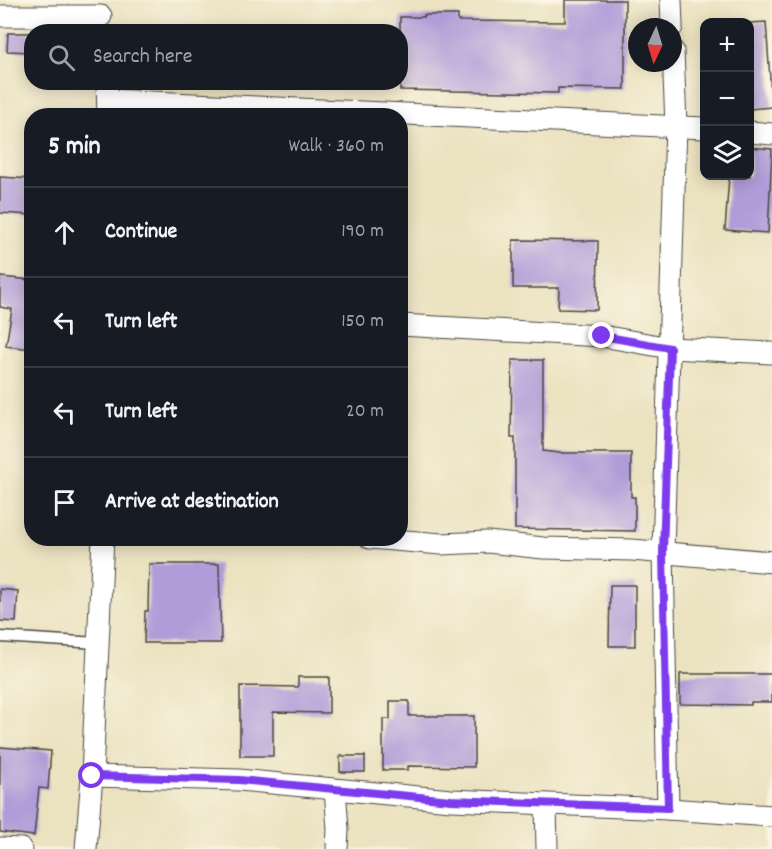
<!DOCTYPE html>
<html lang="en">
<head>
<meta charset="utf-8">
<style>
  body { margin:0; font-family:Dekko,sans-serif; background:#242831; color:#f1f3f6 }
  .controls { position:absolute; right:18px; top:18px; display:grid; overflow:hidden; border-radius:12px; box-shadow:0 3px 15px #0003 }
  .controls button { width:54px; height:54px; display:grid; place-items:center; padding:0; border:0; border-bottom:2px solid #363941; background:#171b24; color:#f1f3f6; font:30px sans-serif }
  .compass { position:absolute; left:628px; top:18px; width:54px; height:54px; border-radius:50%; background:#171b24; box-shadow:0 3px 15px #0003; rotate:184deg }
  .stop { position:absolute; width:18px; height:18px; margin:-14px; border:4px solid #7c3aed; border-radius:50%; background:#fff }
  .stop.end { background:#7c3aed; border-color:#fff; box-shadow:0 2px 6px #0008 }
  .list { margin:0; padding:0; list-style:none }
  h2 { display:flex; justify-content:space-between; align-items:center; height:78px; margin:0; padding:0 24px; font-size:26px }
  h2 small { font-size:20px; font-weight:400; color:#9ea1a6 }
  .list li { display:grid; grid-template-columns:39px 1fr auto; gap:18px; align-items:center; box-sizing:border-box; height:90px; padding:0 24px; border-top:2px solid #363941 }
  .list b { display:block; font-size:22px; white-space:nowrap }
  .list em { font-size:20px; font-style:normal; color:#9ea1a6 }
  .icon { flex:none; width:33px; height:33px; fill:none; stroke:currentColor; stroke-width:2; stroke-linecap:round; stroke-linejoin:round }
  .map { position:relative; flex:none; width:772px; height:849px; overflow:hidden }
  .search { position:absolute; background:#171b24; box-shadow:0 3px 15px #0003; left:24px; top:24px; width:384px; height:66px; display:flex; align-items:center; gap:15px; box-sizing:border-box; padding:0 21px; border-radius:24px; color:#9ea1a6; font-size:22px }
  .panel { position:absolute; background:#171b24; box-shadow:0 3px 15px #0003; left:24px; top:108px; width:384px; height:438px; border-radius:24px }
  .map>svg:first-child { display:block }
</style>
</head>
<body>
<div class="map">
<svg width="772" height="849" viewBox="0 0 772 849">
  <rect width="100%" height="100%" fill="#fcf5e5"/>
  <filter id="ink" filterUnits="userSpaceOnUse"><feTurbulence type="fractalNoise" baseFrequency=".0167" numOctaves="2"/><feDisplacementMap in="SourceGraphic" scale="12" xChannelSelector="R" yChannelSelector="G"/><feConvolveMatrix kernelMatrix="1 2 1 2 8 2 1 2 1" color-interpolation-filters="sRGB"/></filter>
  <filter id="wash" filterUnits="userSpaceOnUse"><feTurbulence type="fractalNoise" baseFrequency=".008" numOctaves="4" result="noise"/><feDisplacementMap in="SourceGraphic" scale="24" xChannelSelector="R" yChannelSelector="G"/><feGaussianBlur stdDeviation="1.35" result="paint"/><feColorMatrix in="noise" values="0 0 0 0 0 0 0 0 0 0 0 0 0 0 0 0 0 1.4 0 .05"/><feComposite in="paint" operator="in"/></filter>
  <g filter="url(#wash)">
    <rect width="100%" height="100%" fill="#ebe2c0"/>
    <g id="blocks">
      <g fill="#b09cd8">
        <polygon points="565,0 625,0 625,89 558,88 558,93 400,90 400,17 424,17 424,15 458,15 458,21 565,22"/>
        <polygon points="766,22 772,107 750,109 750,23"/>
        <polygon points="8,33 32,33 32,52 7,51"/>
        <polygon points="750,147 772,149 768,233 725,230 729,176 750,176"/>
        <polygon points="0,177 32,179 32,215 0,213"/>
        <polygon points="513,240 598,241 597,310 558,309 559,288 513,288"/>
        <polygon points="0,277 32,280 32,349 6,346 12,309 0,307"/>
        <polygon points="512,360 543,360 543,451 559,453 631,453 631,497 635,497 635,531 515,529 515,438 511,438"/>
        <polygon points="149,564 219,564 221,643 144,643 145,611 148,611"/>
        <polygon points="610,585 635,585 635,646 609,646"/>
        <polygon points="0,589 18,591 16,622 0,621"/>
        <polygon points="680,674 772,674 772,702 751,702 751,705 680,704"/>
        <polygon points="298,677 329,677 329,713 273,712 273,756 240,756 240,686 298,687"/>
        <polygon points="390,701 409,701 409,716 474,716 474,767 408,766 408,770 383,770 383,719 390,719"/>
        <polygon points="0,747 51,751 48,789 39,788 34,836 0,832"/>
        <rect x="340" y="756" width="25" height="16"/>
      </g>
    </g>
  </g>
  <g filter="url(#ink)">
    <use href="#blocks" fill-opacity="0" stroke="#484641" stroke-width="1.5"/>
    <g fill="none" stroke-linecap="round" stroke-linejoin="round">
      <g stroke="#484641" stroke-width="13">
        <polyline id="service" points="0,637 98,643"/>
      </g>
      <g stroke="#484641" stroke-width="23">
        <g id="minor">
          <polyline points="671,0 672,27"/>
          <polyline points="0,16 101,16"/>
          <polyline points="107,82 108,116"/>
          <polyline points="108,100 704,128"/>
          <polyline points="750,132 772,134"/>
          <polyline points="400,325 602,336 670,348 772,353"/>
          <polyline points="370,538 441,544 488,542 543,548 632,550 772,562"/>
          <polyline points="92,776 239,780 451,800 668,809 772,816"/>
          <polyline points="335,789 338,829 337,849"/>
          <polyline points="546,804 547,849"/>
          <polyline points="668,809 663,552 676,125 673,51"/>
          <polyline points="0,848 21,849"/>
          <polyline points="86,849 92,776 103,538"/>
        </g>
      </g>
      <use href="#service" stroke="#fff" stroke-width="10"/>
      <use href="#minor" stroke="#fff" stroke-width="21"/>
    </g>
  </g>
  <g fill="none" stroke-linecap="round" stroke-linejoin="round" filter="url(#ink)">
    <polyline stroke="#7c3aed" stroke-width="8" points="92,776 239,780 451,800 668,808 663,552 670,348 602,336"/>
  </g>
</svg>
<div class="controls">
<button>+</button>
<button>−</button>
<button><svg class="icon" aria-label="layers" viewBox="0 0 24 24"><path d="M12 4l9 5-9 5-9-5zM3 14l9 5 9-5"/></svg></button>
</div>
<svg class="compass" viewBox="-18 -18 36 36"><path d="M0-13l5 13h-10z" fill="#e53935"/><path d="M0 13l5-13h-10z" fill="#9ea1a6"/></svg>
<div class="stop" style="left:92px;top:776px"></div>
<div class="stop end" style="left:602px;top:336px"></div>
<div class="search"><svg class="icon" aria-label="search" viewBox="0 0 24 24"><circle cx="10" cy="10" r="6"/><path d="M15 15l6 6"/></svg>Search here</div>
<section class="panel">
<h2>5 min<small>Walk · 360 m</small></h2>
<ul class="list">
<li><svg class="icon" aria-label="ahead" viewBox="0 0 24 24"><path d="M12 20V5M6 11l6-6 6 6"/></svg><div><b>Continue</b></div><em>190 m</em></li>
<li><svg class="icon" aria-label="left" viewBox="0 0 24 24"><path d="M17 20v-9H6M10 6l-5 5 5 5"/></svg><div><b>Turn left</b></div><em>150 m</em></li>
<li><svg class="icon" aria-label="left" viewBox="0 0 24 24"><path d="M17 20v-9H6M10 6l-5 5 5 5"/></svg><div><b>Turn left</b></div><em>20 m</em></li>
<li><svg class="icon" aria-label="arrive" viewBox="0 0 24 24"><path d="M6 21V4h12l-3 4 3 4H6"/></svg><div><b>Arrive at destination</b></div></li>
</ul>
</section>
</div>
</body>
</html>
